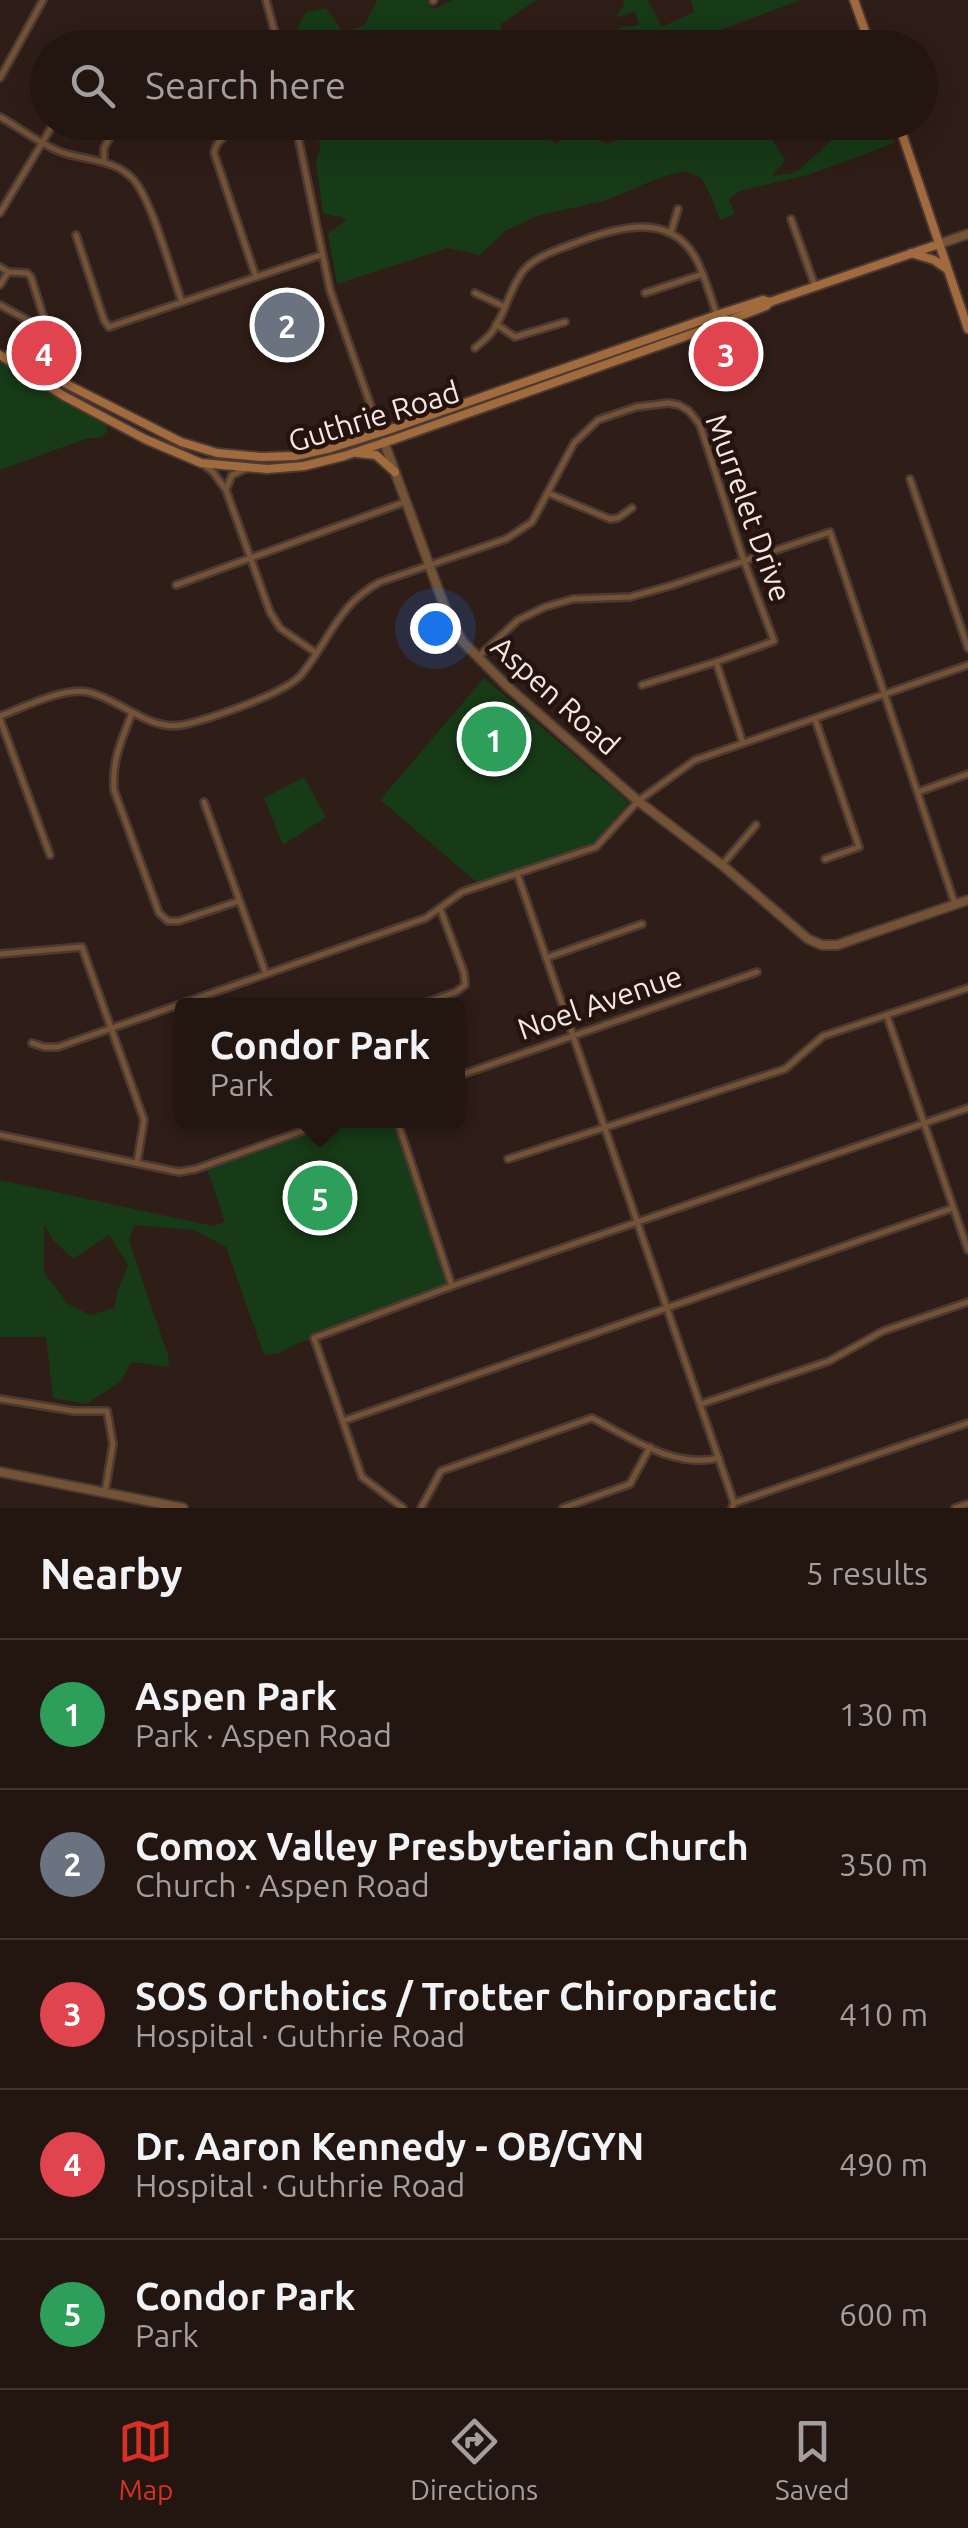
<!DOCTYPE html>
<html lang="en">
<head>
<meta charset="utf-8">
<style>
  body { margin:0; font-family:Ubuntu,sans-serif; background:#2b1f1a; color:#f1f3f6 }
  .you { position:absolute; left:435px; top:628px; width:35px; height:35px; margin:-25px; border:8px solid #fff; border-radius:50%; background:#1a73e8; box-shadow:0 0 0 15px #1a73e833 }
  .badge { display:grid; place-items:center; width:65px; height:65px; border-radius:50%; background:#d93025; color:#fff; font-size:32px; font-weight:700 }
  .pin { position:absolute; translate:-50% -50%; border:5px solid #fff; box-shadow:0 2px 10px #0006 }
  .popup { position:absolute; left:175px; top:998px; width:290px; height:130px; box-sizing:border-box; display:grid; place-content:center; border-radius:10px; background:#231611; filter:drop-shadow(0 2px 8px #0005); font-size:32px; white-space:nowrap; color:#a39f9f }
  .popup b { font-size:38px; color:#f1f3f6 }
  .popup::after { content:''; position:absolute; left:50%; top:100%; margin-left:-20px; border:20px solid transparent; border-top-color:#231611 }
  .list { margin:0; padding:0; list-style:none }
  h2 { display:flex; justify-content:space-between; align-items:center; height:130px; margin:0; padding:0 40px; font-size:42px }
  h2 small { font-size:32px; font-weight:400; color:#a39f9f }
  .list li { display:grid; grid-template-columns:65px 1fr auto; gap:30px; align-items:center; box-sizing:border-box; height:150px; padding:0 40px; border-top:2px solid #403531 }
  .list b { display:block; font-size:38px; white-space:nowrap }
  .list p { margin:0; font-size:32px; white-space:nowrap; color:#a39f9f }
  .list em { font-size:32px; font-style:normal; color:#a39f9f }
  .icon { flex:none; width:55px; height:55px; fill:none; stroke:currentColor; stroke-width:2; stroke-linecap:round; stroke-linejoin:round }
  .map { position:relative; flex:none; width:968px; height:1508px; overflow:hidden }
  .search { position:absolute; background:#231611; box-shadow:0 10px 40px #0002; left:30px; right:30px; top:30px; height:110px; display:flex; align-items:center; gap:25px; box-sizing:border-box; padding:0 35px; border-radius:55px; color:#a39f9f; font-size:38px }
  .sheet { height:880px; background:#231611 }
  nav { display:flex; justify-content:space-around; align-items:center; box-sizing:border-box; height:140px; border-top:2px solid #403531; background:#231611; font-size:28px; color:#a39f9f }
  nav a { display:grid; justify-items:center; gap:5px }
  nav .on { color:#d93025 }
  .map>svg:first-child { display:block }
</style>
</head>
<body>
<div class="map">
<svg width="968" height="1508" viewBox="0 0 968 1508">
  <rect width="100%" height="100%" fill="#2f1d17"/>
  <g fill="#173a17" fill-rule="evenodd">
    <path d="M377,0H426L433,9L453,0H537L501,24L502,47H439L431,42L419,47H396L393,45C372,51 360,51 351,30L364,26Z"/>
    <polygon points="623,0 648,0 662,27 694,12 691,0 801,0 723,29 730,46 748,43 749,47 621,48 614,44 620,36 619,28 639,25 635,12 616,17 624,5"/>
    <polygon points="326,8 339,26 350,47 293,47 291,40 306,12"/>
    <path d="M312,122L531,123L534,131L557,144L571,123L607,144L623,138L636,123H775L769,135L785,160L772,176C779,175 791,174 797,171C801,169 832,140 835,136L868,137L888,127L894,143L811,174L740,191L729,199L735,214L720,220L710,194L701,178L685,171L664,176L607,200L537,216L505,231L480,255L448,248L337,284L328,234L347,219L323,213L316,164L321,144L307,128Z"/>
    <polygon points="0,355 106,417 107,432 99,438 88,438 0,470"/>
    <polygon points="484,678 629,802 592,845 479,884 380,800"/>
    <polygon points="304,777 326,817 283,845 264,798"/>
    <path d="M333,1121H397L452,1286L294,1345L280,1353L264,1355L226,1247L194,1230L134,1225L129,1241L168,1355L169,1367L132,1362L120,1382L86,1404L53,1398L46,1337H0V1180L213,1226L225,1222L206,1166ZM44,1225L53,1240L73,1259L109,1235L128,1265L118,1290L114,1308L90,1315L67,1303L44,1272Z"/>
  </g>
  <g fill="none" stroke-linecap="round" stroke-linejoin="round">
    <g stroke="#4b3934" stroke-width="10">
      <g id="minor">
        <polyline points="266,0 279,48"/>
        <polyline points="433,1 434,0"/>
        <polyline points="0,78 43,0"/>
        <path d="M0,117C20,128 40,144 61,152C86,161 113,158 133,179C152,200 171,272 182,302"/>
        <polyline points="295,122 330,290 380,432"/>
        <polyline points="104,161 104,148 118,122"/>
        <polyline points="0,213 54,123"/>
        <polyline points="791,219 815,286"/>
        <polyline points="671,232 678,209"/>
        <polyline points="76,235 104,320 109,327 321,255"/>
        <polyline points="0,267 8,272 27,273 31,277 48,331"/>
        <path d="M256,277L214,153C218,130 246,128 265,122"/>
        <polyline points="0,285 8,272"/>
        <polyline points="475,293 505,307"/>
        <polyline points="645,293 703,274"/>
        <polyline points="0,305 75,346"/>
        <polyline points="496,324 515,337 565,322"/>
        <path d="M475,348C481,343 488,337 492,332C506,313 509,288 524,270C537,255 560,249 578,242C618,227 669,212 695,257C705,275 710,296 717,315"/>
        <polyline points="204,465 213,472 226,490 270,612 280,628 316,653"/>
        <polyline points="910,479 968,648"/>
        <polyline points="227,487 232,475 246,469"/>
        <polyline points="548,493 610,519 618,518 632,508"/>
        <polyline points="176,585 405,502"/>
        <polyline points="479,656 518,620 545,607 573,599 630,597 673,585 830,532 955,904"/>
        <polyline points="642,685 716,662"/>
        <path d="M132,713C121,742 112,759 114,790L159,913L168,921H179L239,901"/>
        <path d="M0,716C24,707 64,687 88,692C120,699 148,731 182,725C207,720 286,693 301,675C330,640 338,604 380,582L506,539L532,522L574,443L598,420L636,407L669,403L679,405L689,411L700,425L744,561L774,641L716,662L743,743"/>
        <polyline points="0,719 50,855"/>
        <polyline points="815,719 859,847 825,859"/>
        <polyline points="918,792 968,774"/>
        <polyline points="204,802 266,974"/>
        <polyline points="722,865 756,825"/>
        <polyline points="517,873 734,1503 732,1508"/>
        <polyline points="0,954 82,947 144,1120 137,1163"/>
        <polyline points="546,958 642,924"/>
        <polyline points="416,1006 456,992 465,985 464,973 440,908"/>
        <polyline points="887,1016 968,1250"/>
        <polyline points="32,1043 44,1047 58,1047 426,918 462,892 596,847 638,801 695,760 968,665"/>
        <polyline points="458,1076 757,972"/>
        <polyline points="397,1120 452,1286"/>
        <polyline points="0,1135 179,1172 196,1169 333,1120"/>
        <polyline points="508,1159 785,1069 823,1036 968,988"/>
        <polyline points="0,1399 74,1411 107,1411 113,1444 105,1492"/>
        <polyline points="701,1404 829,1361 883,1331 968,1302"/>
        <polyline points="343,1421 953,1208"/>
        <polyline points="734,1503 968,1423"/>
        <polyline points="403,1508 362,1477 314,1338 452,1286 968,1108"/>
        <path d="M421,1508L441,1471L592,1418C631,1438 674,1469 719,1458"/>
        <polyline points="563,1508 630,1484 650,1447"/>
        <polyline points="955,1508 968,1504"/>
      </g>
    </g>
    <g stroke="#4b3934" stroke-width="12">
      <g id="tertiary">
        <polyline points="939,244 968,234"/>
        <polyline points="384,442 448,616 463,642 508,687 638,801 722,865 808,939 822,945 837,945 968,900"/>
        <polyline points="0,1472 183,1508"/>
      </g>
    </g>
    <g stroke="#4b3934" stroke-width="12">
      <g id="secondary">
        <polyline points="854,0 871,48"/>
        <polyline points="898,122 968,329"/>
        <polyline points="911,253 934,260 947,269"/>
        <polyline points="0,355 64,396 145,439 201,463 267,469 304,466 344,456 392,440 720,324 766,306 770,302 939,244"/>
        <polyline points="9,355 181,442 217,453 261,457 295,456 331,448 388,430 717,315 763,300 770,302"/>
        <polyline points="357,453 376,455 395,472"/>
      </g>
    </g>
    <use href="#minor" stroke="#745236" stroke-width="5"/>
    <use href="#tertiary" stroke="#745236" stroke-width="8"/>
    <use href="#secondary" stroke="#a26b3d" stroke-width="8"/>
  </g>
  <g text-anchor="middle" stroke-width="9" stroke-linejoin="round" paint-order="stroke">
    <g font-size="30" fill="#f5e8e4" stroke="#25140e">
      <text transform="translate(374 417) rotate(-17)" y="10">Guthrie Road</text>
      <text transform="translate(748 508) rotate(70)" y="10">Murrelet Drive</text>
      <text transform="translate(555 696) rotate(42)" y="10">Aspen Road</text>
      <text transform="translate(600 1003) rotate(-19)" y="10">Noel Avenue</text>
    </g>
  </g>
</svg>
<div class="you"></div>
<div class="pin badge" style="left:494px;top:739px;background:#2e9e5b">1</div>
<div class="pin badge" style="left:287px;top:325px;background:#6b7280">2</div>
<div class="pin badge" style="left:726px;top:354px;background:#e0444e">3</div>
<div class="pin badge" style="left:44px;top:353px;background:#e0444e">4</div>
<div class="pin badge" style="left:320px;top:1198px;background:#2e9e5b">5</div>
<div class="popup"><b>Condor Park</b>Park</div>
<div class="search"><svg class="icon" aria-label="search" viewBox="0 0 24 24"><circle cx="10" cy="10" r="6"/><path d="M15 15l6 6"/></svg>Search here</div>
</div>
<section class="sheet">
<h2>Nearby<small>5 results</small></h2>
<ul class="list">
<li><span class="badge" style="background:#2e9e5b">1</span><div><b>Aspen Park</b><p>Park · Aspen Road</p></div><em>130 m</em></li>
<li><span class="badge" style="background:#6b7280">2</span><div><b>Comox Valley Presbyterian Church</b><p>Church · Aspen Road</p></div><em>350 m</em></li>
<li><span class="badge" style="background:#e0444e">3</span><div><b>SOS Orthotics / Trotter Chiropractic</b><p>Hospital · Guthrie Road</p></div><em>410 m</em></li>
<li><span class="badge" style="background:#e0444e">4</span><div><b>Dr. Aaron Kennedy - OB/GYN</b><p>Hospital · Guthrie Road</p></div><em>490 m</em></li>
<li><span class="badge" style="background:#2e9e5b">5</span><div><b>Condor Park</b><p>Park</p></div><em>600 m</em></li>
</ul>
</section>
<nav>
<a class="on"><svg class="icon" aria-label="map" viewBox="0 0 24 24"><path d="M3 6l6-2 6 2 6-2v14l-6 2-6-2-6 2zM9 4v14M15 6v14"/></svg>Map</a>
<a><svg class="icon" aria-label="directions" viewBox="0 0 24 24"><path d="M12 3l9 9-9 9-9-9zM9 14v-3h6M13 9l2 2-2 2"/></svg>Directions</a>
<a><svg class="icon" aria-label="saved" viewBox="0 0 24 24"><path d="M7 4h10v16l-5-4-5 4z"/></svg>Saved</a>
</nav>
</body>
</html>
